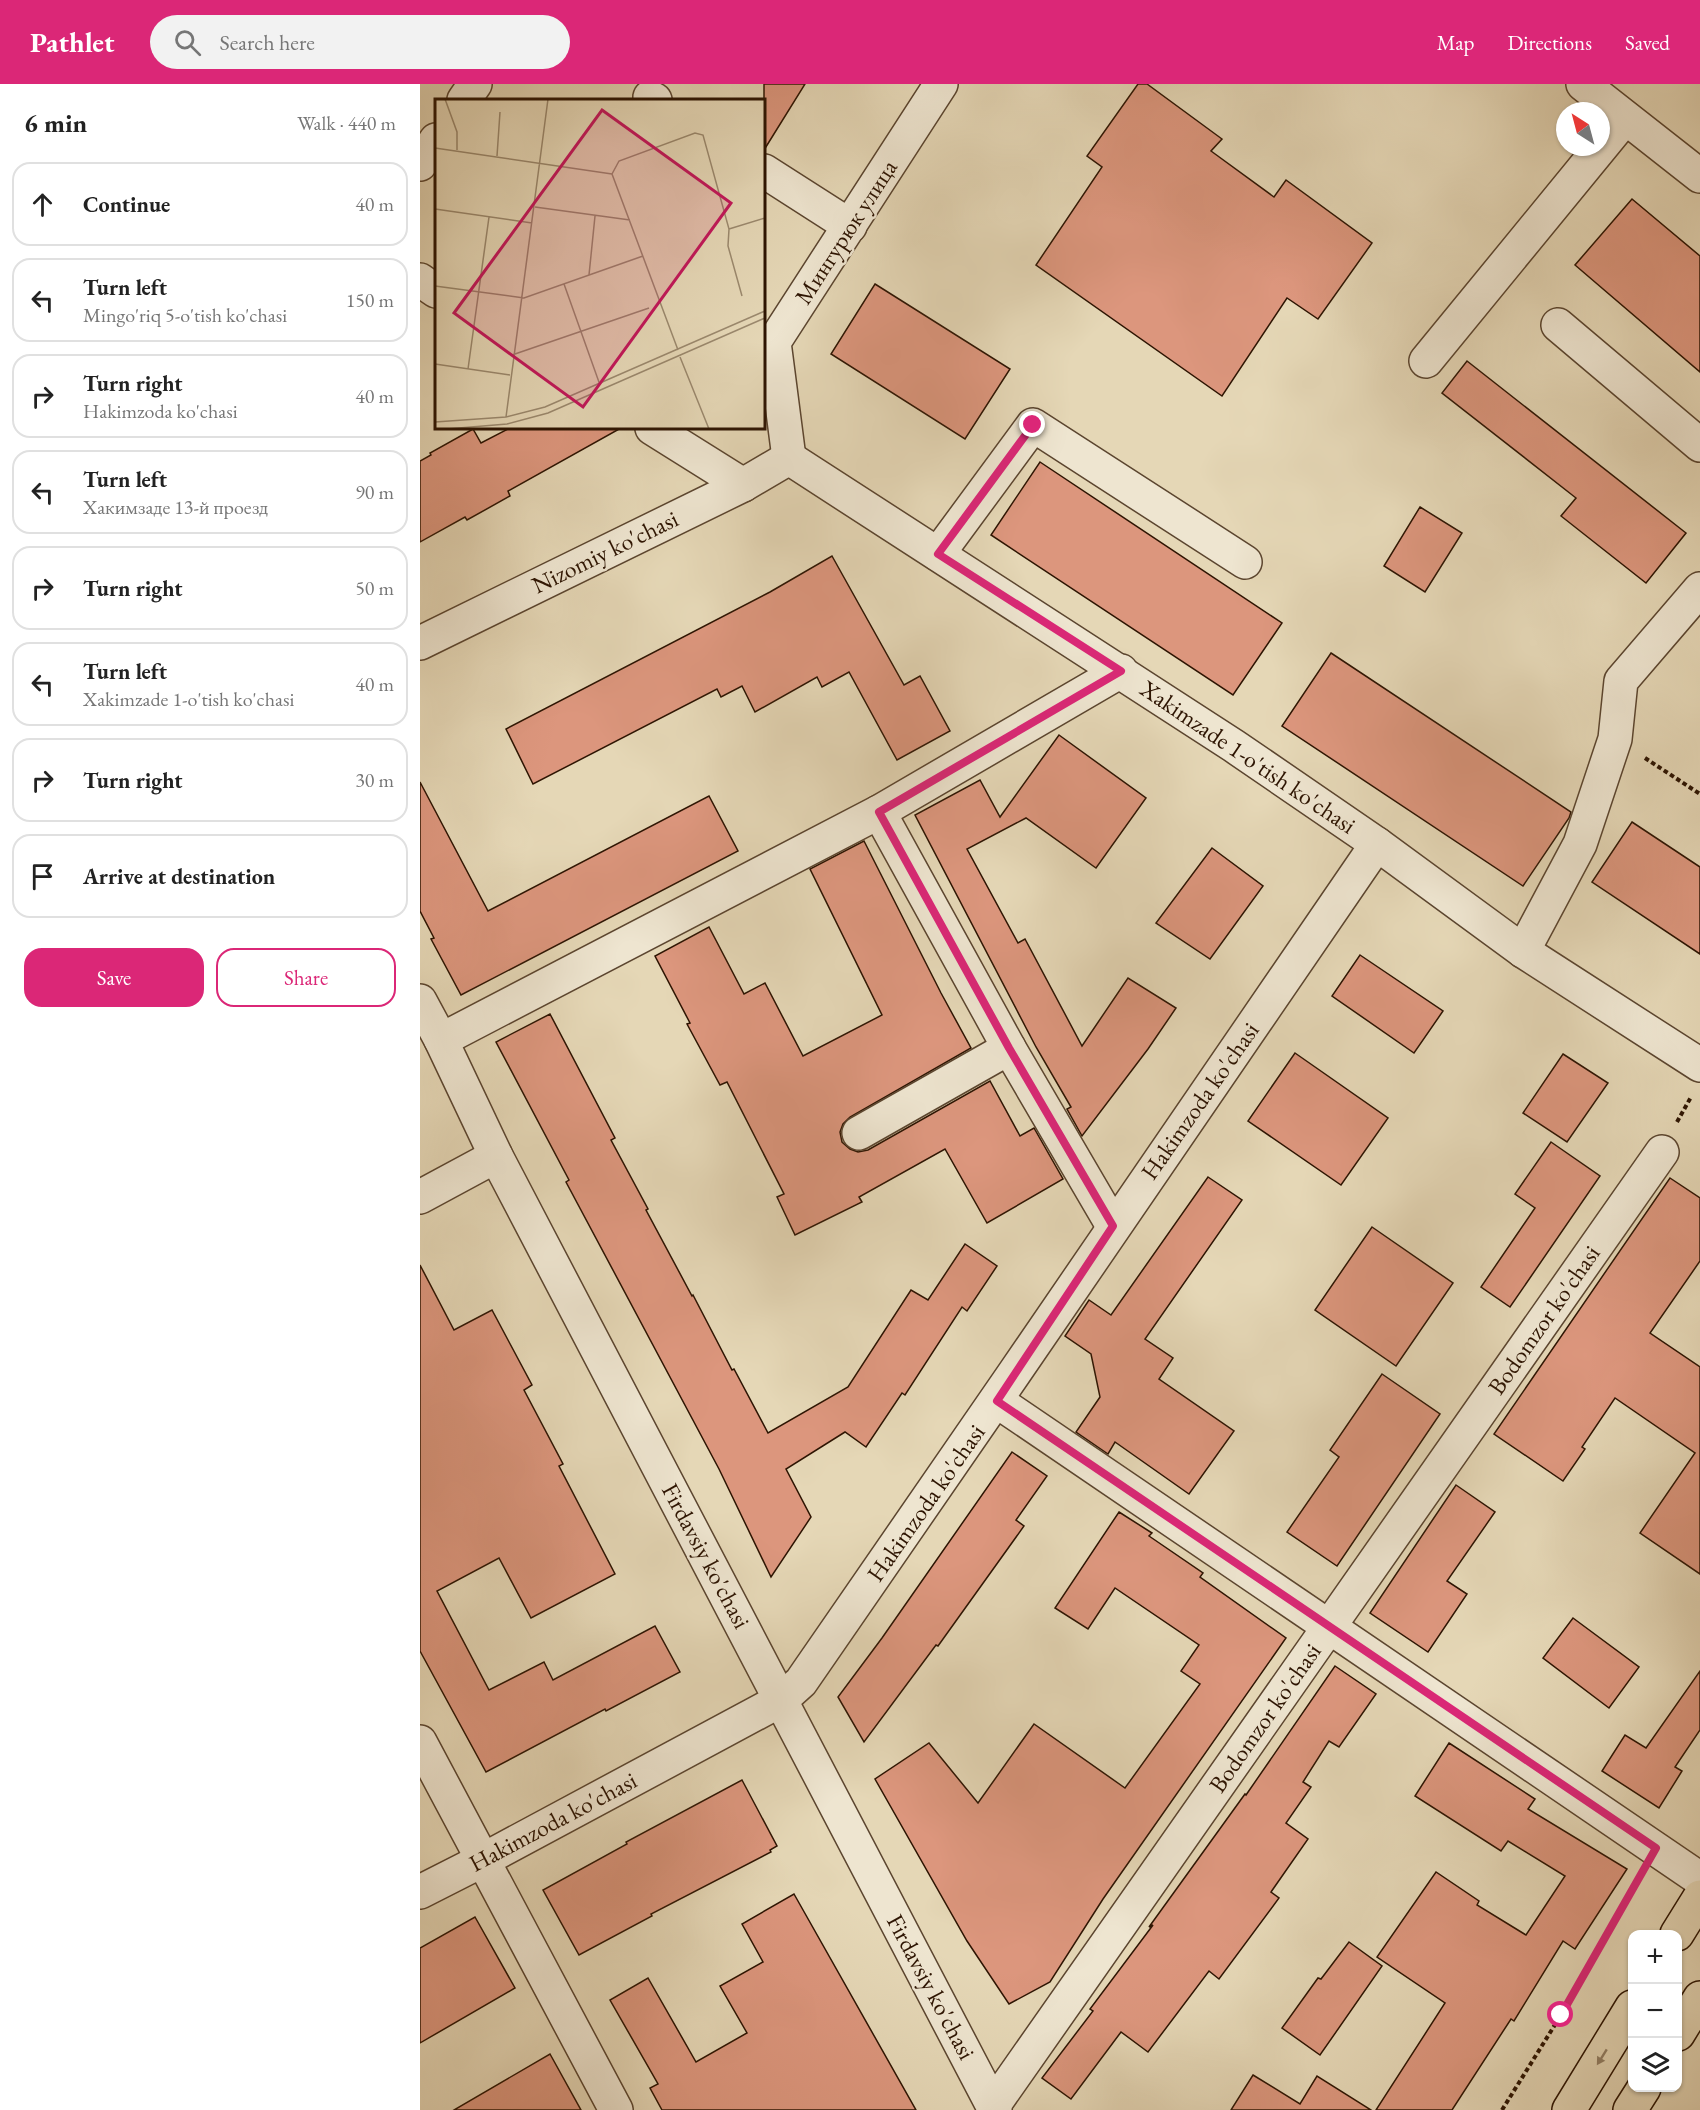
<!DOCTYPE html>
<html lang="en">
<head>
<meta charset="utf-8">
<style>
  body { margin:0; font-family:"EB Garamond",serif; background:#f2f2f2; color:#222 }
  .controls { position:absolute; right:18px; bottom:18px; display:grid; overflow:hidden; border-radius:12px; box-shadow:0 2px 4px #0004 }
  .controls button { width:54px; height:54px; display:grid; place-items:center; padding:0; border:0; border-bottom:2px solid #e0e0e0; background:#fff; color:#222; font:30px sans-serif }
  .compass { position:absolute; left:1136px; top:18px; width:54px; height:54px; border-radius:50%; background:#fff; box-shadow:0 2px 4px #0004; rotate:324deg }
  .stop { position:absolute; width:18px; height:18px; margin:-14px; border:4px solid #db2777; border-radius:50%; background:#fff }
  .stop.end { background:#db2777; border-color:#fff; box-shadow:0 2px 6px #0008 }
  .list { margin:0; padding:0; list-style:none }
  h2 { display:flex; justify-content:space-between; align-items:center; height:78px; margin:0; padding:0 24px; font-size:26px }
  h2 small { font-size:20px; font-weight:400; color:#767676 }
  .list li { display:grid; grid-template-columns:39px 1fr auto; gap:18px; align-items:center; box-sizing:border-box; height:84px; margin:0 12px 12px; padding:0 12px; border:2px solid #e0e0e0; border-radius:18px }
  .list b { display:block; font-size:22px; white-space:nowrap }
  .list p { margin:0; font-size:20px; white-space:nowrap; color:#767676 }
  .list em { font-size:20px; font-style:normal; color:#767676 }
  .actions { display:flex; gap:12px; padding:18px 24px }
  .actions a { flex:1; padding:14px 0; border:2px solid #db2777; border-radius:18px; text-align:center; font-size:21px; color:#db2777 }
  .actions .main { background:#db2777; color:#fff }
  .icon { flex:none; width:33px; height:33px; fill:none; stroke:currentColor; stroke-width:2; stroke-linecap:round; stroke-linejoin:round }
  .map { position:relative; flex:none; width:1280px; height:2026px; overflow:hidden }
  header { display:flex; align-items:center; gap:36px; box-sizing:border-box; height:84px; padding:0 30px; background:#db2777; color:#fff }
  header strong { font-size:28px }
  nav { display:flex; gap:33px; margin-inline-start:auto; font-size:21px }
  .search { width:420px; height:54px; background:#f2f2f2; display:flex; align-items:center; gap:15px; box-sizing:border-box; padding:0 21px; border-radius:33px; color:#767676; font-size:22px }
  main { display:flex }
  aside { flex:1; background:#fff }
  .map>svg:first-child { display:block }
</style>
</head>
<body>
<header>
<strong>Pathlet</strong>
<div class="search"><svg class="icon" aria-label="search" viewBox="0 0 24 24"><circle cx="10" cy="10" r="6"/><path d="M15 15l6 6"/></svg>Search here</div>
<nav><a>Map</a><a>Directions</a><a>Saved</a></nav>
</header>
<main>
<aside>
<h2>6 min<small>Walk · 440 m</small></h2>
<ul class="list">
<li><svg class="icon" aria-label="ahead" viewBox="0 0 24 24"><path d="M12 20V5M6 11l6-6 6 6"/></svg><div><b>Continue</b></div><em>40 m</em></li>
<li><svg class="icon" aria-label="left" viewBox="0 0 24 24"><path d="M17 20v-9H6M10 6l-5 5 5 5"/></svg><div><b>Turn left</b><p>Mingo'riq 5-o'tish ko'chasi</p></div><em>150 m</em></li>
<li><svg class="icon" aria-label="right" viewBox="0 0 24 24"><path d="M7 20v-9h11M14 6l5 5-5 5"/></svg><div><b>Turn right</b><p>Hakimzoda ko'chasi</p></div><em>40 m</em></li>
<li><svg class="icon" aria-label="left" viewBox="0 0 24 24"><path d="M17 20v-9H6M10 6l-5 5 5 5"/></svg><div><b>Turn left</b><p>Хакимзаде 13-й проезд</p></div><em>90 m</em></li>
<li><svg class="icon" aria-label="right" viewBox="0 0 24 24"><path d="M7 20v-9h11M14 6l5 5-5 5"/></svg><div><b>Turn right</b></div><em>50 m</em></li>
<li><svg class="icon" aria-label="left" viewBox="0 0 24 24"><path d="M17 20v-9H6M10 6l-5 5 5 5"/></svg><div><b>Turn left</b><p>Xakimzade 1-o'tish ko'chasi</p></div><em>40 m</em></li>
<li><svg class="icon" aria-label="right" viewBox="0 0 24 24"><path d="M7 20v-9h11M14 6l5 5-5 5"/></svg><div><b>Turn right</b></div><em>30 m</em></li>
<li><svg class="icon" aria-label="arrive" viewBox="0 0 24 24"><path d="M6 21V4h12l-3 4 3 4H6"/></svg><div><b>Arrive at destination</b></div></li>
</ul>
<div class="actions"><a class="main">Save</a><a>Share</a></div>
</aside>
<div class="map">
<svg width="1280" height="2026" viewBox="0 0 1280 2026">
  <rect width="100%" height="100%" fill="#e5d7b6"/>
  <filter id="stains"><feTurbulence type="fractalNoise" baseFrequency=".00333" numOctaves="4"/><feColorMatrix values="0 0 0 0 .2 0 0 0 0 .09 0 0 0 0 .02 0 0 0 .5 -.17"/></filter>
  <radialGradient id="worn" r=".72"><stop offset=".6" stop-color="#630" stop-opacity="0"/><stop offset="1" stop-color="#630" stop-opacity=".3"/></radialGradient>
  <g fill="#dc967d" stroke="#2d1402" stroke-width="1.5">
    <polygon points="344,0 385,0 344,66"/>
    <polygon points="718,0 727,0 802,55 791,67 854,113 866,96 952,159 898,235 867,214 802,312 616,181 682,83 667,72"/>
    <polygon points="1212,115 1280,172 1280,288 1155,181"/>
    <polygon points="455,200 590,285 545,355 411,270"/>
    <polygon points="1047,277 1266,449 1226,499 1141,432 1156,414 1022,309"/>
    <polygon points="90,344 201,344 88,407 90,412 47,436 45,433 0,458 0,377 11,371 10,369 53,345 61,359"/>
    <polygon points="620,378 862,539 813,611 571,451"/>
    <polygon points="1000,423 1042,449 1005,508 964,482"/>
    <polygon points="412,472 484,601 500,592 530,647 477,676 429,588 402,603 397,593 335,628 322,602 301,613 297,605 113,700 86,645 350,508"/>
    <polygon points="911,569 1151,728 1149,734 1103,802 862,642"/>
    <polygon points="639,651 726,714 676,784 606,734 547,765 598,859 605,855 662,962 708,894 756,924 728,965 662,1052 647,1025 651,1023 616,963 495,731 560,696 580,733"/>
    <polygon points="0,698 68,827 289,712 318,767 41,911 11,855 14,854 0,827"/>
    <polygon points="1212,738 1280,783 1280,870 1172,798"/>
    <polygon points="444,757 521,909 551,964 430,1033 423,1040 420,1048 422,1058 430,1065 438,1068 448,1066 570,997 600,1052 614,1044 643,1095 567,1139 525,1065 439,1113 442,1118 375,1151 357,1113 364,1110 307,998 300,1001 267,940 270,939 235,872 289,843 324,910 345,899 383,972 462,931 390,785"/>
    <polygon points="792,764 843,802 790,875 736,839"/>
    <polygon points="940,871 1023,927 994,969 912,912"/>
    <polygon points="130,930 195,1054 191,1056 228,1125 226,1126 272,1212 273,1211 312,1286 314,1285 348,1349 428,1303 491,1206 508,1216 545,1160 577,1182 547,1227 542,1223 485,1311 482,1309 446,1363 425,1348 366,1385 391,1433 351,1493 299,1385 146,1098 149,1096 76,958"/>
    <polygon points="875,969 968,1034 921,1101 828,1037"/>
    <polygon points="1143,970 1188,999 1147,1058 1103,1029"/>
    <polygon points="1131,1058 1180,1092 1090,1223 1061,1203 1115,1124 1095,1110"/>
    <polygon points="788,1093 822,1116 725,1255 753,1274 739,1295 814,1347 769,1410 695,1358 688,1370 656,1348 680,1313 671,1270 645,1252 669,1216 691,1231"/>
    <polygon points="1250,1094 1280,1114 1280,1177 1230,1249 1280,1283 1280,1490 1220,1449 1275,1369 1195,1314 1162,1363 1165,1365 1143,1397 1074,1350"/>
    <polygon points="952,1143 1033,1199 976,1282 895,1226"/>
    <polygon points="0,1181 34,1246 72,1226 112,1301 104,1306 143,1380 139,1382 195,1490 111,1534 79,1474 17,1507 69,1606 124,1578 133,1596 235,1542 260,1588 186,1627 185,1625 66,1688 0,1567"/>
    <polygon points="962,1290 1020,1330 917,1482 867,1448 919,1373 910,1366"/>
    <polygon points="592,1368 627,1392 596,1436 604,1442 518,1562 516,1561 444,1658 418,1613 462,1554"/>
    <polygon points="1036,1401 1075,1428 1027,1497 1047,1510 1008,1568 950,1529"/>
    <polygon points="699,1428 732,1449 729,1452 783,1489 780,1493 866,1554 683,1815 630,1898 589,1920 547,1857 455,1695 509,1659 558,1719 614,1640 705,1704 780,1600 761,1587 779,1561 695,1504 668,1545 635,1524"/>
    <polygon points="1153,1534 1219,1583 1189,1624 1123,1574"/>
    <polygon points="915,1582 956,1610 919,1663 909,1657 883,1698 891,1703 866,1739 888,1755 851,1808 859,1814 799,1895 789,1887 728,1968 701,1948 651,2015 622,1994 673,1927 670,1925 733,1841 729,1843 825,1710 826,1711"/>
    <polygon points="1280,1587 1280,1646 1255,1683 1262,1687 1239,1724 1182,1687 1205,1651 1226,1664"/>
    <polygon points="1029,1659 1115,1715 1108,1725 1207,1785 1155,1865 1143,1857 1094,1937 1091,1935 1032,2026 956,2026 1025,1919 957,1873 1016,1788 1059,1817 1057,1821 1106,1851 1145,1792 1088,1757 1081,1767 995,1712"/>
    <polygon points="322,1696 357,1762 350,1766 351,1768 231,1830 232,1832 159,1871 123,1806 207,1760 206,1758"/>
    <polygon points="374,1810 496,2026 242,2026 230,2004 238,2000 190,1916 228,1894 276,1978 327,1949 300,1902 343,1878 322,1840"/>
    <polygon points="55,1833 95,1904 0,1959 0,1864"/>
    <polygon points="929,1858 962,1882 900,1971 862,1944 898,1894 901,1895"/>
    <polygon points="130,1970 161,2026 34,2026"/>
    <polygon points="833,1991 880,2020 897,1992 951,2026 811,2026"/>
  </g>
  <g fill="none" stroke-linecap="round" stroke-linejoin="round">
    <g stroke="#5b452f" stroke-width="36">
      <g id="minor">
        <polyline points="1163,0 1280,92"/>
        <polyline points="230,13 235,16"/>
        <polyline points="44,16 55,0"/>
        <polyline points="0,80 16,56"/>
        <polyline points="344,87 430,142"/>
        <polyline points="0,196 16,207"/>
        <polyline points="1138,241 1280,361"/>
        <polyline points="1006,277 1205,34"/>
        <polyline points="232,344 323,401"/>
        <polyline points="369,374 814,662 957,760 1103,867 1280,981"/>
        <polyline points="369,374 354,258 521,0"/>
        <polyline points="518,470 613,341 825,478"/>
        <polyline points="0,559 323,401 369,374"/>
        <polyline points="459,728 589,964 693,1142"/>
        <polyline points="1103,867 1160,760 1195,655 1201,597 1280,505"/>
        <polyline points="0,917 21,956 76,1072 575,2026"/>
        <polyline points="21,956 459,728 701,587"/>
        <polyline points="439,1049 589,964"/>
        <polyline points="0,1113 76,1072"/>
        <polyline points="577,1317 1280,1795"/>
        <polyline points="0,1658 196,2026"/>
        <path d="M0,1808L63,1776L361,1616L381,1598C575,1320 764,1039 957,760"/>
        <polyline points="573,2022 1242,1068"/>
      </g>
    </g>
    <g stroke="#2d1402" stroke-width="36">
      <g id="major">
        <polyline points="1257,1850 1280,1813"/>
        <polyline points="1258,1950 1280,1914"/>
        <polyline points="1149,2026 1212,1923"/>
        <polyline points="1210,2026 1224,2004"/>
      </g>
    </g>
    <g stroke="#2d1402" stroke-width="4" stroke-dasharray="4.5 3" stroke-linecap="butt">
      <polyline points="1225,674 1280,710"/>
      <polyline points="1257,1038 1271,1013"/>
      <polyline points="1082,2026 1141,1931 1219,1794"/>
    </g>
    <use href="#minor" stroke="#eee5d0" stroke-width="33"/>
    <use href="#major" stroke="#e5d7b6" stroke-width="33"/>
  </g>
  <defs><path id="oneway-solid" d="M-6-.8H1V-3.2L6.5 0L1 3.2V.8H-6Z" transform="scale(1.5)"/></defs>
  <use fill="#927f65" href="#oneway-solid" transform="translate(1182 1973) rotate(122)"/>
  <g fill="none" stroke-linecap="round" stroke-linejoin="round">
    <polyline stroke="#db2777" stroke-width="8" points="613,341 518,470 701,587 459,728 589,964 693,1142 577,1317 1236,1764 1141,1931"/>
  </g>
  <g text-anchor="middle" stroke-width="5" stroke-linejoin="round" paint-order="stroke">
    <g font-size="24" fill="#2d1402" stroke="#eee5d0">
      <text transform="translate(426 148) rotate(-57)" y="8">Мингурюк улица</text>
      <text transform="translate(185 468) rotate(-26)" y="8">Nizomiy ko'chasi</text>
      <text transform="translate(828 673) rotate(34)" y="8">Xakimzade 1-o'tish ko'chasi</text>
      <text transform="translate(780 1017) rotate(-55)" y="8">Hakimzoda ko'chasi</text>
      <text transform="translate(1124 1236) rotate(-55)" y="8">Bodomzor ko'chasi</text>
      <text transform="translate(506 1419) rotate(-55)" y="8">Hakimzoda ko'chasi</text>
      <text transform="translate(286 1472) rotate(62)" y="8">Firdavsiy ko'chasi</text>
      <text transform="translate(845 1634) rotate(-55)" y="8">Bodomzor ko'chasi</text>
      <text transform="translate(133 1738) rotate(-28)" y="8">Hakimzoda ko'chasi</text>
      <text transform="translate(511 1903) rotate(62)" y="8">Firdavsiy ko'chasi</text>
    </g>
  </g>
  <g transform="translate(15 15)">
    <rect width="330" height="330" fill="#e5d7b6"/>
    <path fill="none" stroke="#9b896e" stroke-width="1.5" d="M10,0L22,33V51M0,49L177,75M62,57L65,13M177,75L184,62L260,34L268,36L294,130L293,147L307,197M177,75L243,251M100,108L195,121M0,110L97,124M294,130L330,119M154,176L160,117M129,185L165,286M0,187L89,199L208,157M77,256L214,209M245,258L274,330M0,265L75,276M33,270L54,118M71,318L113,0M0,323L71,318L110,308L330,212M12,330L72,325L113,314L330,219"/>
    <path fill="#c2185b" fill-opacity="0.15" stroke="#c2185b" stroke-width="3" d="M167,11L296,104L148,308L19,214Z"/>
    <rect width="330" height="330" fill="none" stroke="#2d1402" stroke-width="3"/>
  </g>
  <rect width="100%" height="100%" filter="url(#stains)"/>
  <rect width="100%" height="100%" fill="url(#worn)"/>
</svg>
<div class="controls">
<button>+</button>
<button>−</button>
<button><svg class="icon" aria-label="layers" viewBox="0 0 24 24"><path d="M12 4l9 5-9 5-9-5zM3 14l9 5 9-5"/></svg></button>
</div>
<svg class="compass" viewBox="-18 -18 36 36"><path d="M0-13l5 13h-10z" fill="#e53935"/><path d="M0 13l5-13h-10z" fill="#767676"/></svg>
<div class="stop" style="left:1141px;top:1931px"></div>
<div class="stop end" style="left:613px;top:341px"></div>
</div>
</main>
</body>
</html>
